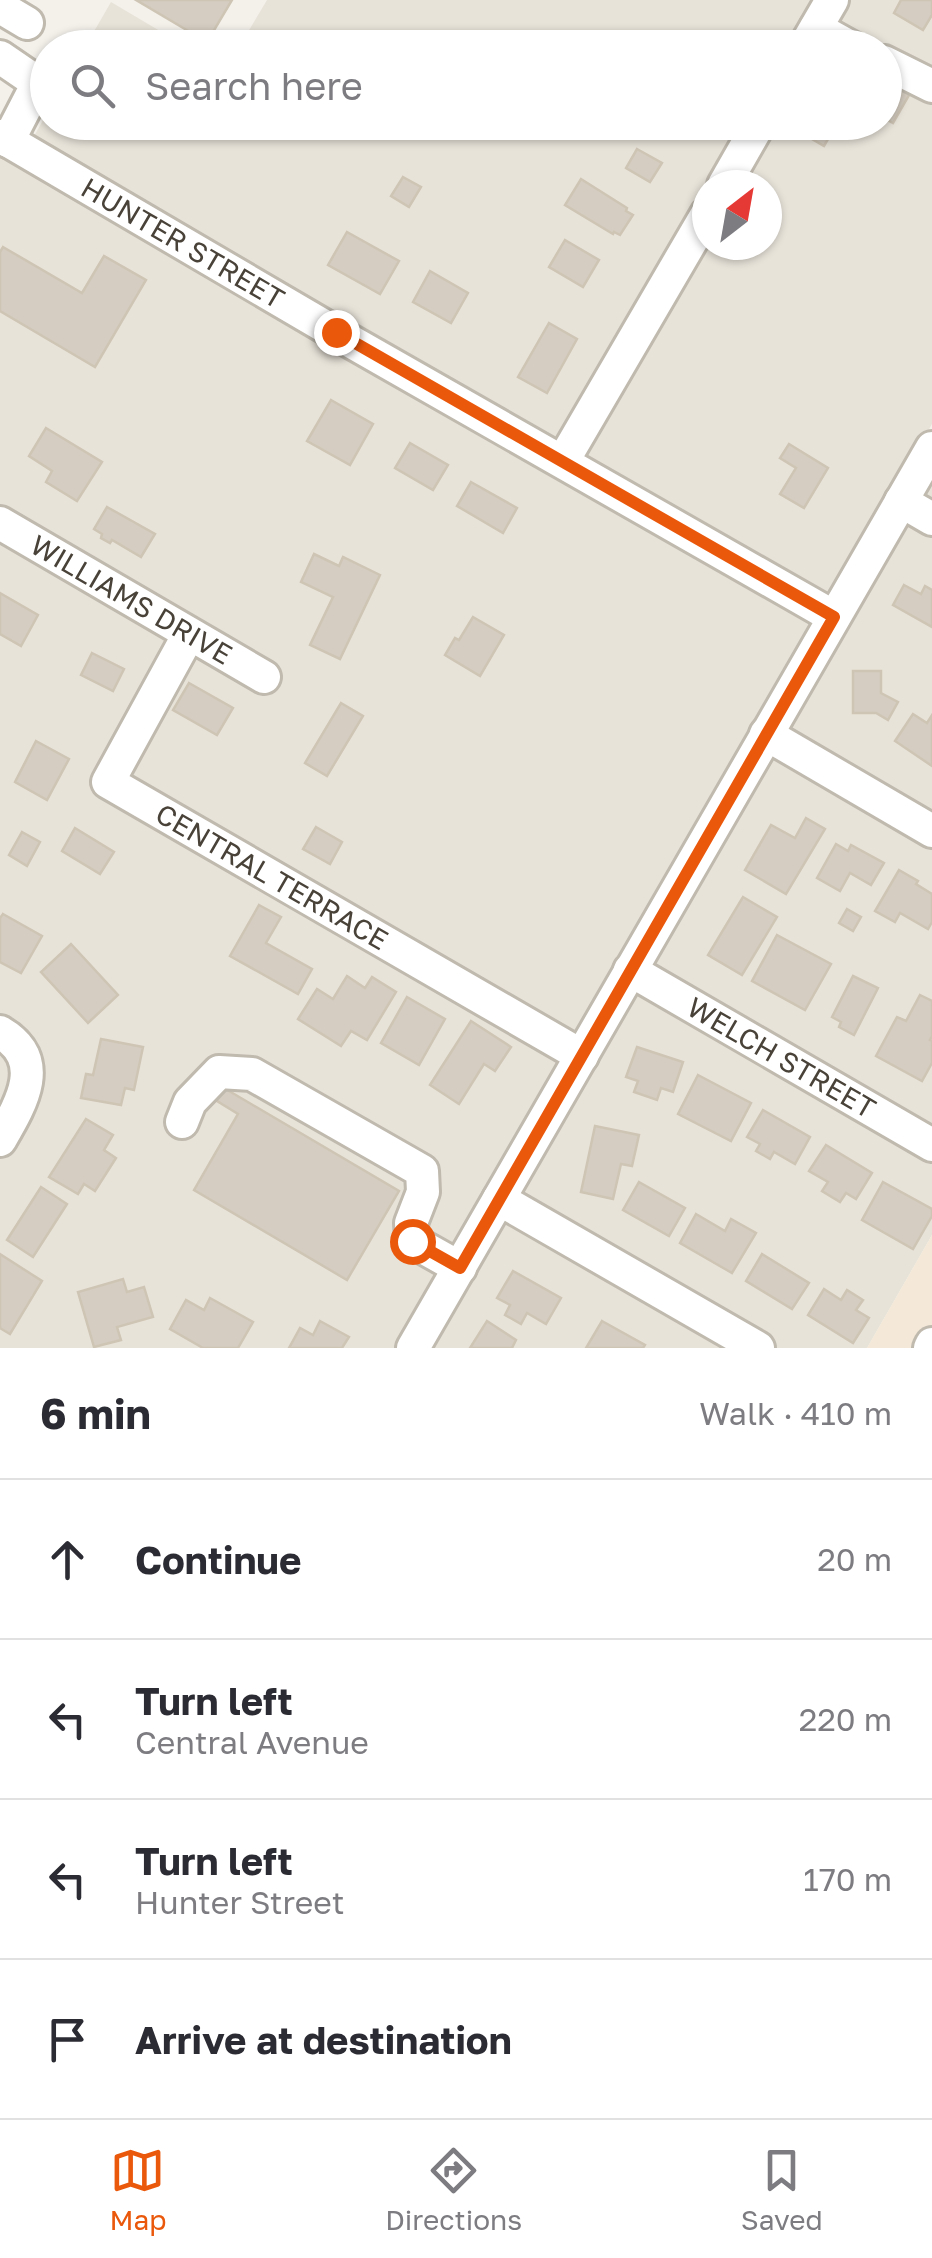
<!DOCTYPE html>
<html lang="en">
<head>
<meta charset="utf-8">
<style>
  body { margin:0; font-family:"Golos Text",sans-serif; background:#f2f2f3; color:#2b2b33 }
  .compass { position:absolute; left:692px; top:170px; width:90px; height:90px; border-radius:50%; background:#fff; box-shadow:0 2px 8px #0004; rotate:31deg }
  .stop { position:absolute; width:30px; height:30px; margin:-22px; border:8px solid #ea580c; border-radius:50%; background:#fff }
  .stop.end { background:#ea580c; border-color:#fff; box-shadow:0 2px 10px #0008 }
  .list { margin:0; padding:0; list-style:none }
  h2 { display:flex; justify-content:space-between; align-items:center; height:130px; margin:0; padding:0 40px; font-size:42px }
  h2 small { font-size:32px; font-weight:400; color:#7c7c81 }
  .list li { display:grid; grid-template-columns:65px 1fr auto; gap:30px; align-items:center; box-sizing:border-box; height:160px; padding:0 40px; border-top:2px solid #e1e1e2 }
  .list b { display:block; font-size:38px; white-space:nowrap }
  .list p { margin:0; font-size:32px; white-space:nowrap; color:#7c7c81 }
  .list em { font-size:32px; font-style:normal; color:#7c7c81 }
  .icon { flex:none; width:55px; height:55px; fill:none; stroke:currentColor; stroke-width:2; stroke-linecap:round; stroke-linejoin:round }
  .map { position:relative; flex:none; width:932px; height:1348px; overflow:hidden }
  .search { position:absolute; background:#fff; box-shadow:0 2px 8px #0004; left:30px; right:30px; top:30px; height:110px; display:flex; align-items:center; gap:25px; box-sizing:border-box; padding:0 35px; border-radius:55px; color:#7c7c81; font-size:38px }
  .sheet { height:770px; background:#fff }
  nav { display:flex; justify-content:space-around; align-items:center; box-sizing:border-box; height:140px; border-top:2px solid #e1e1e2; background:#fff; font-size:28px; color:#7c7c81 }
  nav a { display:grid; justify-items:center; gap:5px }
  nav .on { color:#ea580c }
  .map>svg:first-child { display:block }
</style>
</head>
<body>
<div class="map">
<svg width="932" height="1348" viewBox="0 0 932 1348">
  <rect width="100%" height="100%" fill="#f4f1eb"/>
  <g fill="#e8e3d9" fill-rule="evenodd">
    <path d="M267,0H932V424L400,1348H0V129L29,145L47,113L48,122H884V48L239,47ZM707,185H767V245H707Z"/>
    <polygon points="111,2 187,47 85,47"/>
    <polygon points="932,470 932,1235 867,1348 427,1348"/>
  </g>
  <polygon fill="#f4e9d8" points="932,1235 932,1348 867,1348"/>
  <g fill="#d5cdc1" stroke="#cfc5b5" stroke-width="2.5">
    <polygon points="136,0 232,0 207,42"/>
    <polygon points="901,0 932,0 932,15 923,30 894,13"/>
    <polygon points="884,73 912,90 893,123 884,118"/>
    <polygon points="783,122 829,122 835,127 824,146"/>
    <polygon points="637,149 662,163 650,182 626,168"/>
    <polygon points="403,177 421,187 409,207 391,196"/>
    <polygon points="581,179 627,208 626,211 633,215 620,235 614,232 613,234 565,205"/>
    <polygon points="347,232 399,261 380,294 328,265"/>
    <polygon points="565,240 599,260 583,287 549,267"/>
    <polygon points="3,247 82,293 104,256 146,280 95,367 0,311 0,252"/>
    <polygon points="430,271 468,293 451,323 413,302"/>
    <polygon points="549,323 577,339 547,393 518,377"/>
    <polygon points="331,400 373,424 350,465 307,441"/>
    <polygon points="46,428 102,462 77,501 46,482 52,471 29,456"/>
    <polygon points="410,443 448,465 433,490 395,468"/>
    <polygon points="789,444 828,468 804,508 780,494 796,468 780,458"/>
    <polygon points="471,482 517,508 503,533 457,506"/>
    <polygon points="107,507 155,534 141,557 112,540 110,543 101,538 102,534 94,529"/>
    <polygon points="314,554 339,566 343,557 380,575 340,659 310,645 333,597 301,582"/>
    <polygon points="904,585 921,594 925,586 932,590 932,627 893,605"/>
    <polygon points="0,593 38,615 21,646 0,634"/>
    <polygon points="473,617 504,635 480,676 445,655 455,638 459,640"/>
    <polygon points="92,653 124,669 113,691 81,675"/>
    <polygon points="853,671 881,671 881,693 898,702 888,720 876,713 853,713"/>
    <polygon points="189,683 233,708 217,735 173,710"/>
    <polygon points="341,703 363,716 327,776 305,763"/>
    <polygon points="913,714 927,723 932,715 932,766 895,741"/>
    <polygon points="36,741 69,759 47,800 15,782"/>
    <polygon points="806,818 825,829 786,894 745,870 771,825 795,838"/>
    <polygon points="316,827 342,842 330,864 303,849"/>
    <polygon points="75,828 114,852 100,874 62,851"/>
    <polygon points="22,832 40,842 27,866 9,855"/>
    <polygon points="836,844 848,851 851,845 884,863 871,885 850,873 840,891 817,878"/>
    <polygon points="899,870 918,881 916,884 932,894 932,922 928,929 900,913 895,922 875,911"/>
    <polygon points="743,897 777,917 742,975 708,955"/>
    <polygon points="259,905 281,917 266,943 312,969 298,994 230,956"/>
    <polygon points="847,909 861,917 853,931 839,923"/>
    <polygon points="3,914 42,936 21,973 0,962 0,918"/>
    <polygon points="777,935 831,964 805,1010 752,981"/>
    <polygon points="71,944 118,995 88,1023 41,972"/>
    <polygon points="347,976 365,988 372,977 396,992 367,1040 351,1031 341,1046 298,1019 317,989 333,999"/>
    <polygon points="853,976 878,988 854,1035 839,1027 841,1022 832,1017"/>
    <polygon points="920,995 932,1001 932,1036 930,1040 932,1041 932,1063 922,1081 876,1056 897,1017 906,1021"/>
    <polygon points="407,997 445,1019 419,1065 381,1043"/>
    <polygon points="471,1021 511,1047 495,1071 484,1064 459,1104 430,1085"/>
    <polygon points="101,1039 143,1047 134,1090 125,1088 121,1105 81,1098 86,1074 93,1075"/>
    <polygon points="637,1047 683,1062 673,1092 661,1088 657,1100 634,1092 638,1081 626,1077"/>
    <polygon points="698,1075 751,1103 731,1141 678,1114"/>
    <polygon points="224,1088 399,1191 347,1280 194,1190 238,1114 217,1101"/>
    <polygon points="763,1110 810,1137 795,1164 774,1152 770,1159 756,1151 760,1144 747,1137"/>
    <polygon points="86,1119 113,1135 104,1150 116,1158 95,1191 84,1184 78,1194 49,1177"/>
    <polygon points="595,1126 639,1135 632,1166 621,1164 613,1199 581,1192"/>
    <polygon points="826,1145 872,1173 856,1199 846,1193 840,1202 822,1191 828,1182 809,1171"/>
    <polygon points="639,1182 685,1208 669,1236 623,1210"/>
    <polygon points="883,1182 932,1209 932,1216 913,1249 862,1220"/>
    <polygon points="41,1187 67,1204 33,1257 7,1240"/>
    <polygon points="696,1214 725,1231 731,1219 756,1233 732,1273 680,1243"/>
    <polygon points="0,1254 42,1281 10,1334 0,1328"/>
    <polygon points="762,1254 809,1283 792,1309 746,1281"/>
    <polygon points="513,1271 561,1298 546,1324 527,1313 521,1324 505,1315 510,1305 497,1298"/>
    <polygon points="123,1279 127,1292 144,1287 153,1317 117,1327 121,1340 94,1347 78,1292"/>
    <polygon points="824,1289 841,1300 847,1290 863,1300 856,1310 869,1318 853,1343 808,1315"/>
    <polygon points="210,1298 253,1322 238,1348 203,1348 170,1329 186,1300 204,1310"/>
    <polygon points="320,1321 349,1337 342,1348 289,1348 300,1328 313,1335"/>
    <polygon points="487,1321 516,1340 512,1348 470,1348"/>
    <polygon points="602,1321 645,1345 643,1348 586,1348"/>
  </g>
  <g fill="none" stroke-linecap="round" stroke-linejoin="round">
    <g stroke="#bfb9ae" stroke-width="38">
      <g id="minor">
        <polyline points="0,7 27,23"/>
        <polyline points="816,28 852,48"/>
        <polyline points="804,48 832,0"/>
        <polyline points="0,57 38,83 8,141"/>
        <polyline points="884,62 932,86"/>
        <path id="s1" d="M0,136L336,333L834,617"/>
        <polyline points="724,185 760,122"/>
        <polyline points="563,461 707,214"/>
        <polyline points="901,501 932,519"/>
        <path id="s2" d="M0,523L264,677"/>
        <path id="s3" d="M189,634L108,782L582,1056"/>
        <polyline points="766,734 932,831"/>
        <path id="s4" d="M630,970L932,1145"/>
        <path d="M0,1032C48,1060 21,1104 0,1140"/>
        <polyline points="182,1122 190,1102 219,1072 252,1074 422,1171 423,1192 411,1223 412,1241 460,1268"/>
        <polyline points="499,1199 758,1348"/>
        <polyline points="413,1348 932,448"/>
        <polyline points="930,1348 932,1344"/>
      </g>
    </g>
    <use href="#minor" stroke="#fff" stroke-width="32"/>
  </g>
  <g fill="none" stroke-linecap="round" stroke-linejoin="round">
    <polyline stroke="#ea580c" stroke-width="12" points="336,332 834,617 460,1268 412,1241"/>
  </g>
  <g text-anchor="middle" stroke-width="10" stroke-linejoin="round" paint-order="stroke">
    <g font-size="28" fill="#484239" stroke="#fff">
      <text dy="10" stroke="none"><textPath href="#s1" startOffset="212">HUNTER STREET</textPath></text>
      <text dy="10" stroke="none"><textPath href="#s2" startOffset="152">WILLIAMS DRIVE</textPath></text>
      <text dy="10" stroke="none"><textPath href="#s3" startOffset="358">CENTRAL TERRACE</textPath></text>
      <text dy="10" stroke="none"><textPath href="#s4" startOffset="175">WELCH STREET</textPath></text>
    </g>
  </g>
</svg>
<svg class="compass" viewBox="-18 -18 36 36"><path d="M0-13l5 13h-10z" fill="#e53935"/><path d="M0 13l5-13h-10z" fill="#7c7c81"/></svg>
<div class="stop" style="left:412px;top:1241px"></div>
<div class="stop end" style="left:336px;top:332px"></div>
<div class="search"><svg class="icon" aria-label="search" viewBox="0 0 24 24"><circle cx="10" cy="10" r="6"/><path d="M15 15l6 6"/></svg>Search here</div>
</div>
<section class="sheet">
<h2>6 min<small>Walk · 410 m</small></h2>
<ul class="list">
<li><svg class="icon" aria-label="ahead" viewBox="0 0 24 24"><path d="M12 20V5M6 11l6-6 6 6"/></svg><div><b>Continue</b></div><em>20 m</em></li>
<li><svg class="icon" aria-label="left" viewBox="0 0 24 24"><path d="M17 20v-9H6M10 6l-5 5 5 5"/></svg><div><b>Turn left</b><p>Central Avenue</p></div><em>220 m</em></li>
<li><svg class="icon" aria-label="left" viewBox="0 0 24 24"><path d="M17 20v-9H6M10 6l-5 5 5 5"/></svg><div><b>Turn left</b><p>Hunter Street</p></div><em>170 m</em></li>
<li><svg class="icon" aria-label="arrive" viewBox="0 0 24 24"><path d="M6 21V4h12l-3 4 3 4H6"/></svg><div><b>Arrive at destination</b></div></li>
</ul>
</section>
<nav>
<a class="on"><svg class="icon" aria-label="map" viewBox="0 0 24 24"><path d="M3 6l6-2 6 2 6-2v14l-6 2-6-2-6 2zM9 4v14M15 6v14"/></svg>Map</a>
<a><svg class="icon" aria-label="directions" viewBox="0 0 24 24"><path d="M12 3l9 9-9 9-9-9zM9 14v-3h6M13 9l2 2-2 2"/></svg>Directions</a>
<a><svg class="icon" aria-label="saved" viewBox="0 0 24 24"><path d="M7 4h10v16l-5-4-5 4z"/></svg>Saved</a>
</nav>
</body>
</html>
